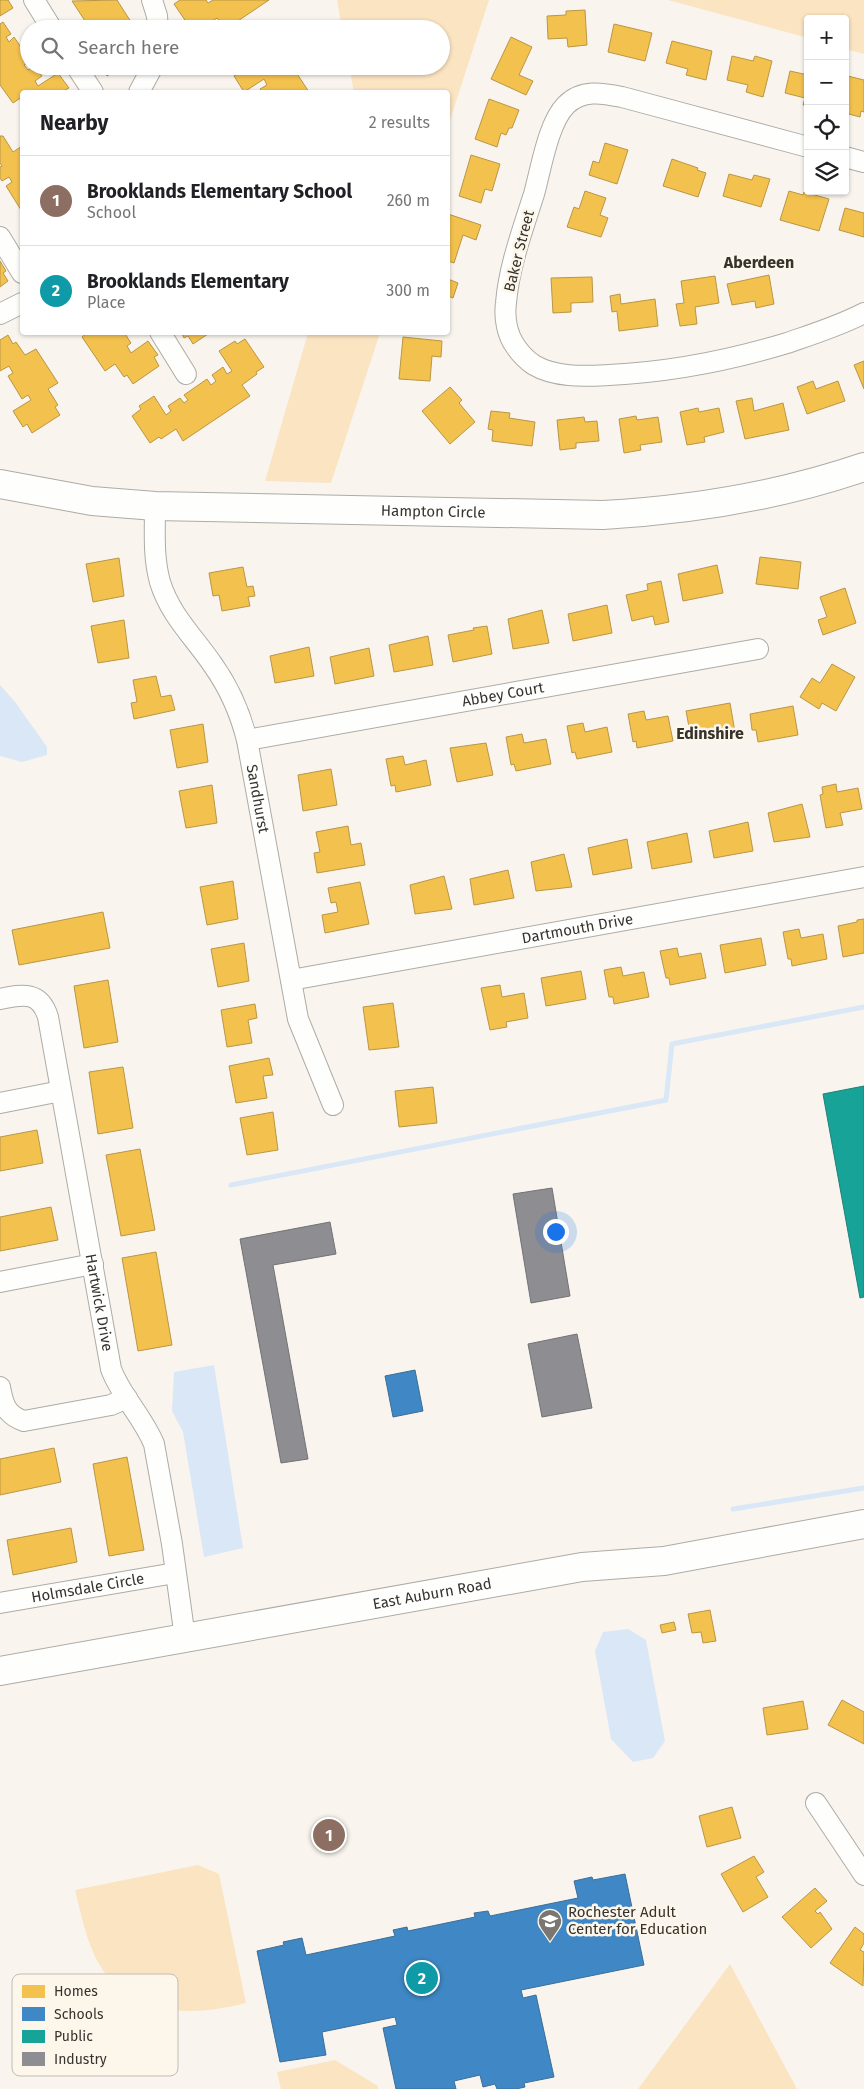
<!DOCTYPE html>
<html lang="en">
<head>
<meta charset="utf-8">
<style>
  body { margin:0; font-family:"Fira Sans",sans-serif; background:#f6f6f6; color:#202124 }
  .controls { position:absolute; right:15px; top:15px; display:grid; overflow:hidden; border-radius:5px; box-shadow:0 1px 4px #0004 }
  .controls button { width:45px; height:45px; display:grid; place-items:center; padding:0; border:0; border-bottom:1px solid #e0e0e0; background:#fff; color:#202124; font:25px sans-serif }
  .you { position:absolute; left:555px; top:1231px; width:18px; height:18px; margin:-12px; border:4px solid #fff; border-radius:50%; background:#1a73e8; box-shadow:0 0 0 8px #1a73e833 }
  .badge { display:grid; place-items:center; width:32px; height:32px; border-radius:50%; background:#7a7772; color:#fff; font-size:16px; font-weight:700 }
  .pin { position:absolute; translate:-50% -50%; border:2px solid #fff; box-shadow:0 1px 5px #0006 }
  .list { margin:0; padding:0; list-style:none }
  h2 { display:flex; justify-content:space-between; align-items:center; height:65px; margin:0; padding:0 20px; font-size:21px }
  h2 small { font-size:16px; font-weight:400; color:#757577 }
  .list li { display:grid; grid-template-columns:32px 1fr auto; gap:15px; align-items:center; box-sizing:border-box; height:90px; padding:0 20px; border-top:1px solid #e0e0e0 }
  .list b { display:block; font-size:19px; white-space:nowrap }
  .list p { margin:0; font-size:16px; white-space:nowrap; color:#757577 }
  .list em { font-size:16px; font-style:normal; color:#757577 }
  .icon { flex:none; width:28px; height:28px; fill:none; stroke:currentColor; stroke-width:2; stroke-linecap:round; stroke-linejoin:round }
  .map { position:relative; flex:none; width:864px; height:2089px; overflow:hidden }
  .search { position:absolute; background:#fff; box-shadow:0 1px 4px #0004; left:20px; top:20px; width:430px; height:55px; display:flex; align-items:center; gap:12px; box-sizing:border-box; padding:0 18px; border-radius:28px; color:#757577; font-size:19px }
  .panel { position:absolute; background:#fff; box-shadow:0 1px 4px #0004; left:20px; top:90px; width:430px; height:245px; border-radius:5px }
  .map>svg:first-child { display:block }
</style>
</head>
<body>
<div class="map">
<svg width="864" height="2089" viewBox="0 0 864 2089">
  <rect width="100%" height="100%" fill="#f9f5ee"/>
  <g fill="#fbe4c2">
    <polygon points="337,0 489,0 448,126 448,92 354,92 349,66 441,66 441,29 342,29"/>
    <polygon points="668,0 864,0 864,54 845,49 845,19 808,19 808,38"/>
    <polygon points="308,333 380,333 331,483 265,481"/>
    <path d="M198,1865L219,1874L246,2003C201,2014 158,2018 119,1986C115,1982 108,1978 105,1973C88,1950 82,1918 75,1890Z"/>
    <polygon points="730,1964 797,2089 638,2089"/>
    <polygon points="335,2060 378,2086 378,2089 281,2089 277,2072"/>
  </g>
  <g fill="#dae7f6">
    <polygon points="0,685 15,702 47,747 47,755 22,762 0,756"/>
    <polygon points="214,1365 243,1548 204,1557 183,1432 172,1411 174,1372"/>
    <polygon points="628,1629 646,1640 665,1741 653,1758 633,1762 611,1739 595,1651 603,1632"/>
  </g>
  <g fill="#f2c14e" stroke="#ba9645">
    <polygon points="0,0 8,0 13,8 0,16"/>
    <polygon points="117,0 133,25 128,29 90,29 95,25 93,20 87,24 72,1"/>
    <polygon points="180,0 206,0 208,3 213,0 269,0 226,29 217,18 203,27 202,25 196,29 191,29 174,4"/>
    <polygon points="585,10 587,45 568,47 567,38 548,39 547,16 566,15 566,11"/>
    <polygon points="3,22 11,34 6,37 9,42 14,37 29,59 29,62 24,65 28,70 35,66 42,76 35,81 38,86 58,73 69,88 65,90 67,92 22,92 22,97 13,103 0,85 0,24"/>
    <polygon points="614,24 652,33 645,61 608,52"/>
    <polygon points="511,37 532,47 519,75 533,81 526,95 491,79"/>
    <polygon points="672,41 712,51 706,80 686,75 688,69 666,63"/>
    <polygon points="732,56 753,61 755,56 772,61 763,97 746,92 748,85 727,80"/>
    <polygon points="96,66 122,66 107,76 101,67 97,69"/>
    <polygon points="232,66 276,66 278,70 284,66 292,66 309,92 263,92 260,89 267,85 264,79 244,92 234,76 237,74"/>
    <polygon points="790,71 808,75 808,106 803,105 805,98 785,93"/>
    <polygon points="848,76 864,80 864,112 861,111 860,117 845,113 845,85"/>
    <polygon points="489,99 519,110 512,128 509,128 506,135 501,133 497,147 475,139"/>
    <polygon points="0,136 3,136 13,152 22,146 21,210 6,186 12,182 9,177 2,181 0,178 0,167 2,166 0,163"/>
    <polygon points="605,143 628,150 617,184 589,175 593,161 599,163"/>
    <polygon points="471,155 500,164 492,191 485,189 481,203 459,196"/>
    <polygon points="672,159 698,168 697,170 706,173 698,197 663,186"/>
    <polygon points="729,174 752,180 754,175 770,179 761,207 723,196"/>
    <polygon points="585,191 606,198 600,215 608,218 601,237 567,227 574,207 579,209"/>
    <polygon points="789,191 803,195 804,192 829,199 819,231 780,220"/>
    <polygon points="845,208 864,213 864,237 839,230"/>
    <polygon points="448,214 481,225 476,240 463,235 454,263 448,261"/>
    <polygon points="0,261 6,271 3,273 8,281 0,287"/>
    <polygon points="769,275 774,304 756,308 755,301 732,305 727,284"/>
    <polygon points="715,276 719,303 695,307 697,324 680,326 676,304 684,303 681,281"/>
    <polygon points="592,277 593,302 571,303 571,312 553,313 551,278"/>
    <polygon points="448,279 458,283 453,298 448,296"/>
    <polygon points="620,294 621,304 655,299 658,326 619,331 617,311 612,312 610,296"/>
    <polygon points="88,332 124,332 131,343 127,346 131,353 148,341 158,355 154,357 159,366 133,384 127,375 124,377 115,364 105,371 82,337"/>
    <polygon points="181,332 211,332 193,344 188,336 184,338"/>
    <polygon points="8,335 13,344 16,342 25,355 36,349 58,383 48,389 58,405 55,407 60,415 32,433 27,424 23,427 13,411 31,400 28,395 22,399 8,376 13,373 9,366 0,371 0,340"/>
    <polygon points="403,337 442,341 441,357 432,356 430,381 399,379"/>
    <polygon points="245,339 264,367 256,372 257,374 242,385 250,396 183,441 176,429 161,439 159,437 150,443 132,416 141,409 139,406 154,396 166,415 171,411 168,406 180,398 184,403 188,400 184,395 207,379 211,385 216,381 212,375 223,367 227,374 232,371 219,351 235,341 237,344"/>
    <polygon points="864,361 864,389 854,365"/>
    <polygon points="813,381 816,389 838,381 845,401 807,414 797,387"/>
    <polygon points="450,387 462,400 459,403 475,422 450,444 422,411"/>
    <polygon points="752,398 754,411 783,403 789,430 745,439 736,401"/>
    <polygon points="698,408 699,412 719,408 724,432 704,437 705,442 687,445 680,412"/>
    <polygon points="491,411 510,413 509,418 535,422 532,446 492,441 493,430 488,429"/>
    <polygon points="636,416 637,420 658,417 662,442 640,445 641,450 624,453 619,419"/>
    <polygon points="584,417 585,422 597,421 599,441 576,443 576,448 560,450 557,420"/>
    <polygon points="760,557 801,562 798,589 756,584"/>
    <polygon points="119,558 124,596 93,602 86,564"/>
    <polygon points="717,565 723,593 683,601 678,574"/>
    <polygon points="243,567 247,587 253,586 255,596 248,597 250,606 222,611 219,595 213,596 209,573"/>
    <polygon points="661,581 669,622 655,625 653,616 632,621 626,595 648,590 647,584"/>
    <polygon points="845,588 856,623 823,635 818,620 827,617 820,597"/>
    <polygon points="607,605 612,633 573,641 568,614"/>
    <polygon points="542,610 549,643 513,649 508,619"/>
    <polygon points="124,620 129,658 98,663 91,626"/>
    <polygon points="487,626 492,654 453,662 448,635 474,630 473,628"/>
    <polygon points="428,636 433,665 394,672 389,645"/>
    <polygon points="309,647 314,676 275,683 270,656"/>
    <polygon points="369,648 374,676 335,684 330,657"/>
    <polygon points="832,664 855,677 836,711 822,703 819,709 800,697 812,678 820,683"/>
    <polygon points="156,676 161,697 171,695 175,710 134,719 131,703 137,702 133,680"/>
    <polygon points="730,703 735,732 695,739 692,727 689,727 686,711"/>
    <polygon points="793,706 798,735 758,742 756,730 752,730 750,714"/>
    <polygon points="644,711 646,720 668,716 673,741 637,748 636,741 633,742 628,714"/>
    <polygon points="583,723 585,732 607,727 612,752 577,759 575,752 572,753 567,726"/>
    <polygon points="203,724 208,762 177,768 170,730"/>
    <polygon points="522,734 524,743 546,739 551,764 516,771 514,764 511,765 506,737"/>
    <polygon points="486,743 493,775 457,782 450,748"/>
    <polygon points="403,756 405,765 426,760 431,785 396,792 395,785 391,786 386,759"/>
    <polygon points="331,769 337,805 303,811 298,775"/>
    <polygon points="836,784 837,792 858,788 862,809 840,813 843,825 826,828 820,795 823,794 822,787"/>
    <polygon points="212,785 217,823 186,828 179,791"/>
    <polygon points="802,804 810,837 774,842 768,813"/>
    <polygon points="748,822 753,851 714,858 709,831"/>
    <polygon points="348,826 351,845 361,843 365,865 317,873 314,853 320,852 316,832"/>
    <polygon points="687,833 692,862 652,869 647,842"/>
    <polygon points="627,839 632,868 593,875 588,848"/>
    <polygon points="564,854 572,887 536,891 531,862"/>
    <polygon points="508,870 514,898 474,905 470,879"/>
    <polygon points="444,876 452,909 415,914 410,885"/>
    <polygon points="233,881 238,919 207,925 200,887"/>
    <polygon points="360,882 369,924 325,933 322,915 338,912 336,902 331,903 328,888"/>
    <polygon points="103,912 110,948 19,965 12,930"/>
    <polygon points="864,919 864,953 843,957 838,926 857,922 857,920"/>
    <polygon points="799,929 801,938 823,934 827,959 792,966 791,959 788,959 783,932"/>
    <polygon points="761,938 766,965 725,973 720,945"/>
    <polygon points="244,943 249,981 218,987 211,949"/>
    <polygon points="677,948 679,957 701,953 706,978 670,985 669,978 666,978 660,951"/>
    <polygon points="621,967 623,976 644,972 649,997 614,1004 613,997 609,997 604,970"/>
    <polygon points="581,971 586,999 546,1006 541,978"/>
    <polygon points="108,980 118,1042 84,1048 74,986"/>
    <polygon points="500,985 502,997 524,993 528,1018 506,1022 507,1027 490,1030 481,988"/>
    <polygon points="393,1003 399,1047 369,1050 363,1007"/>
    <polygon points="255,1004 257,1018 248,1020 252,1043 227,1047 221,1010"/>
    <polygon points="269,1058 273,1075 263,1076 267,1098 236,1103 229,1066"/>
    <polygon points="123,1067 133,1128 98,1134 89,1072"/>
    <polygon points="433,1087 437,1123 399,1127 395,1091"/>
    <polygon points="273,1112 278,1150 247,1155 240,1118"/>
    <polygon points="37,1130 43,1163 0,1171 0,1137"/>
    <polygon points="140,1149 155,1230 121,1236 106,1155"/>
    <polygon points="51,1207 58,1240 0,1251 0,1217"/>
    <polygon points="156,1252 172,1345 138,1351 122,1258"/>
    <polygon points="54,1448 61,1482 0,1495 0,1459"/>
    <polygon points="127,1457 144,1550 109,1556 93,1464"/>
    <polygon points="71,1528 77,1562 13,1575 7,1540"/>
    <polygon points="710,1610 716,1641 703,1643 701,1632 692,1633 688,1614"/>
    <polygon points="674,1622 676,1630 662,1633 660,1625"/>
    <polygon points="842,1700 864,1712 864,1744 828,1725"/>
    <polygon points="803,1701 808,1729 767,1735 763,1708"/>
    <polygon points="732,1807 741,1838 707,1847 699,1816"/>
    <polygon points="754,1856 764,1872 756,1877 768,1897 743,1912 721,1874"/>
    <polygon points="815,1888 827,1901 815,1911 818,1914 820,1912 832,1929 811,1948 782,1917"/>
    <polygon points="855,1927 864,1934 864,1943 860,1950 864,1952 863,1986 830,1963"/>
  </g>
  <g fill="#3f88c5" stroke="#3c6e98">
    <polygon points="415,1370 423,1411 393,1417 385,1376"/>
    <polygon points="625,1874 644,1965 521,1990 523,1998 536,1995 554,2077 524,2083 525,2087 516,2089 497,2089 495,2084 483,2087 480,2075 454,2081 456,2089 396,2089 383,2028 397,2025 395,2017 322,2032 326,2055 280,2062 257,1951 284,1945 283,1942 302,1938 306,1955 395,1936 393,1930 407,1927 408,1931 475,1917 474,1913 488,1911 490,1916 578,1898 574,1881 592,1877 593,1880"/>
  </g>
  <polygon fill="#17a398" stroke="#208178" points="864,1086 864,1297 860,1298 823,1094"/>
  <g fill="#8d8d92" stroke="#737274">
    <polygon points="552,1188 570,1296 531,1303 513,1194"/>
    <polygon points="330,1222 336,1254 273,1265 308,1459 281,1463 240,1239"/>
    <polygon points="577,1334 592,1408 542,1417 528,1344"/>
  </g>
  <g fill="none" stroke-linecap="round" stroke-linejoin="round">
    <g stroke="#dae7f6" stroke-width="5">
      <polyline points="231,1185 666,1100 672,1044 864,1007"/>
      <polyline points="733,1509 864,1488"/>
    </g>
    <g stroke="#aeaba6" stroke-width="22">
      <g id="street">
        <polyline points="34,0 52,29"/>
        <polyline points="152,0 157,16 158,29"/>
        <polyline points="76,66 93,92"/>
        <polyline points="139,92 153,66"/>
        <path d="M808,147L622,97C602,93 582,89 566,105C548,123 541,169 534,194C523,229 509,266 506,303C504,318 507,335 516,347C520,353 528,361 534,365C556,378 585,376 609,375C670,372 728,361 787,343C813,334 839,326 864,313"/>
        <polyline points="845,157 864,162"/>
        <polyline points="0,237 22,273"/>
        <polyline points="0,314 22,303"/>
        <polyline points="160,332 186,374"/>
        <path id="s1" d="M155,506C155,531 153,557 160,582C170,615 194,637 213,665C230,689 240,712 247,740L298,1019L333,1105"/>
        <path id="s2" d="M247,740L758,649"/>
        <path id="s3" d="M291,980L864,877"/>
        <path id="s4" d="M0,999C23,994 40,991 48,1017L111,1369C121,1396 143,1417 154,1444L172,1544L185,1638"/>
        <polyline points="0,1103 61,1091"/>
        <polyline points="0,1282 93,1264"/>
        <path d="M0,1387C3,1404 6,1415 24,1421L111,1405L127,1398"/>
        <path id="s5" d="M0,1603L175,1573"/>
        <polyline points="816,1803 864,1875"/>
      </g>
    </g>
    <g stroke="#aeaba6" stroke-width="30">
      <g id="secondary">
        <path id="s6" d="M0,484L92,501L155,506L603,515C693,510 779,496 864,467"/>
        <path id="s7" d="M0,1671L582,1567L664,1561L864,1524"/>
      </g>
    </g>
    <use href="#street" stroke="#fefefc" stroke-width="20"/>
    <use href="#secondary" stroke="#fefefc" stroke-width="28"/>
  </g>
  <defs>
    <g id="school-pin" transform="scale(1.25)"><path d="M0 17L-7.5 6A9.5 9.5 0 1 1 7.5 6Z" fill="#7a7772" stroke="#fdf6ea"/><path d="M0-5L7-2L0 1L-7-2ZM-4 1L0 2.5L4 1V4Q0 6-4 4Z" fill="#fff"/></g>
  </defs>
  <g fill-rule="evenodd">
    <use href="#school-pin" x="550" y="1921"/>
  </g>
  <g text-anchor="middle" stroke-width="5" stroke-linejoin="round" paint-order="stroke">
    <g font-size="15" fill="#36332f" stroke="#fdf6ea">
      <text transform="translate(519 251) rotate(-76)" y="5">Baker Street</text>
      <text dy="5" stroke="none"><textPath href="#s6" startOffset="435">Hampton Circle</textPath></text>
      <text dy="5" stroke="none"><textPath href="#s2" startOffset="260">Abbey Court</textPath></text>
      <text dy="5" stroke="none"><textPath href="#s1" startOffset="318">Sandhurst</textPath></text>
      <text dy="5" stroke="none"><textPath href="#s3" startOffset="291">Dartmouth Drive</textPath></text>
      <text dy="5" stroke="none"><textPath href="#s4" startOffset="349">Hartwick Drive</textPath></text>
      <text dy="5" stroke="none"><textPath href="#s5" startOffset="89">Holmsdale Circle</textPath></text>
      <text dy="5" stroke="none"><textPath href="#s7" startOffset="439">East Auburn Road</textPath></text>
    </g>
    <g font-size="15" fill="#36332f" stroke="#fdf6ea" text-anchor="start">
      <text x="568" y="1917">Rochester Adult<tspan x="568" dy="17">Center for Education</tspan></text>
    </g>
    <g font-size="16" font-weight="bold" fill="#36332f" stroke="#fdf6ea">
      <text x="759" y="268">Aberdeen</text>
      <text x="710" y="739">Edinshire</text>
    </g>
  </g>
  <rect x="12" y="1974" width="166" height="102" rx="8" fill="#fdf6ea" stroke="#c1bcb2" stroke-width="1"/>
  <rect x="22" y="1985" width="23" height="13" fill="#f2c14e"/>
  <rect x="22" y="2007" width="23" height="14" fill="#3f88c5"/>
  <rect x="22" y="2030" width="23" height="13" fill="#17a398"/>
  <rect x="22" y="2052" width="23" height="14" fill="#8d8d92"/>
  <g font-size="14" fill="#36332f">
    <text x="54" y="1996">Homes</text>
    <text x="54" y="2019">Schools</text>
    <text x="54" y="2041">Public</text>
    <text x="54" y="2064">Industry</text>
  </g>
</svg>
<div class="controls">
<button>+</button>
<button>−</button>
<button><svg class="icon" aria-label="locate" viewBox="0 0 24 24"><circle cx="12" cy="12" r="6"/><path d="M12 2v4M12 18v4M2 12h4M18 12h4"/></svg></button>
<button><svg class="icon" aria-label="layers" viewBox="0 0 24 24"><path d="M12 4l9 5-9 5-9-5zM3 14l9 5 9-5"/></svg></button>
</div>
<div class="you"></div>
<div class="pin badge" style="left:329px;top:1835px;background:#8d6e63">1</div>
<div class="pin badge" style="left:422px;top:1978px;background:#0f9aa8">2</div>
<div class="search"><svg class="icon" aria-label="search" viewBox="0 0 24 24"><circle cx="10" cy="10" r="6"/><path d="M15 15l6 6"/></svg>Search here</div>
<section class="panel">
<h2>Nearby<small>2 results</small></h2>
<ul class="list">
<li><span class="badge" style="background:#8d6e63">1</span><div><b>Brooklands Elementary School</b><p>School</p></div><em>260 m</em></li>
<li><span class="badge" style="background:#0f9aa8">2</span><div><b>Brooklands Elementary</b><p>Place</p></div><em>300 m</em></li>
</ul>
</section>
</div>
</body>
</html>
